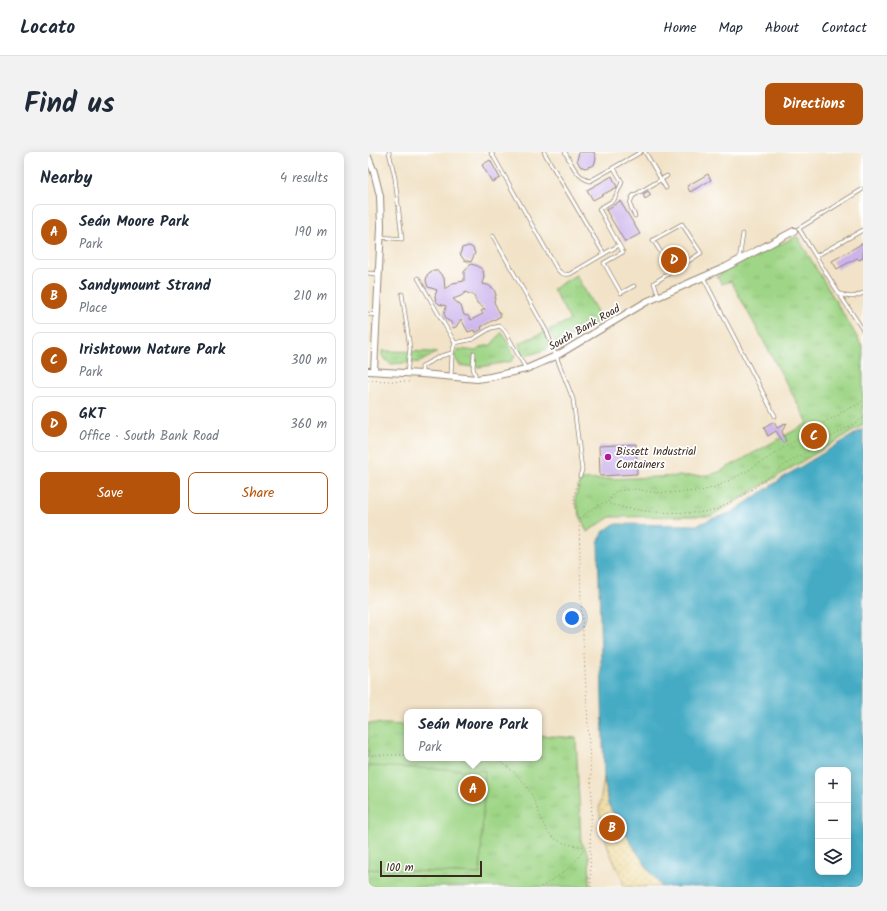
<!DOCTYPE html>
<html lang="en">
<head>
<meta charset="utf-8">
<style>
  body { margin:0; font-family:Kalam,sans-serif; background:#f2f2f3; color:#1f2937 }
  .controls { position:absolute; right:12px; bottom:12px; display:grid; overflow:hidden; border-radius:8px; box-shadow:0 2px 10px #0003 }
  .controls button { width:36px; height:36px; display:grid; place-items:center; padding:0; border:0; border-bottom:1px solid #e0e1e3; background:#fff; color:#1f2937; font:20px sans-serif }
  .scale { position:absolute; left:12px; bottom:10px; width:102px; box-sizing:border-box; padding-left:4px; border:2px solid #3b2a1e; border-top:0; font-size:11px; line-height:14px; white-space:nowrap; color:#3b2a1e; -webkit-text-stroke:3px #fff; paint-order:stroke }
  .you { position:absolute; left:204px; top:466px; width:14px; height:14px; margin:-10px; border:3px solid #fff; border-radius:50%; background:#1a73e8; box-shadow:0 0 0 6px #1a73e833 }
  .badge { display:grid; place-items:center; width:26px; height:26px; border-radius:50%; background:#b45309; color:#fff; font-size:13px; font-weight:700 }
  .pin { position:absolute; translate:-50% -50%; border:2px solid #fff; box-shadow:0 1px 4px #0006 }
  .popup { position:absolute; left:36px; top:557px; width:138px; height:52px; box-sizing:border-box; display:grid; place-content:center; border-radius:8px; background:#fff; filter:drop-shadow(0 1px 3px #0005); font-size:13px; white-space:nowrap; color:#747a83 }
  .popup b { font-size:15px; color:#1f2937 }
  .popup::after { content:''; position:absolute; left:50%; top:100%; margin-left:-8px; border:8px solid transparent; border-top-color:#fff }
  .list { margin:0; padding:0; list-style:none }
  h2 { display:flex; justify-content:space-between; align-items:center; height:52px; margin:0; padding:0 16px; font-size:17px }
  h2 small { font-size:13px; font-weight:400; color:#747a83 }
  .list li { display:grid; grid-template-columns:26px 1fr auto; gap:12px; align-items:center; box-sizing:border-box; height:56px; margin:0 8px 8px; padding:0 8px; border:1px solid #e0e1e3; border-radius:8px }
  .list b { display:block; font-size:15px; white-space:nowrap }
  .list p { margin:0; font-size:13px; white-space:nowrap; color:#747a83 }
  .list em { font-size:13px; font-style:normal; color:#747a83 }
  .actions { display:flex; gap:8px; padding:12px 16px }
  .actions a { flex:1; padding:9px 0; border:1px solid #b45309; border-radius:8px; text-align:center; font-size:14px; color:#b45309 }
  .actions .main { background:#b45309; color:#fff }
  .icon { flex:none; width:22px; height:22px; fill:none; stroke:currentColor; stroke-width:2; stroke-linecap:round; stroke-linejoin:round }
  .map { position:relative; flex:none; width:495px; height:735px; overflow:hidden; border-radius:8px }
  header { display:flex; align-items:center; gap:24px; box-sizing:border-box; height:56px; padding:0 20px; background:#fff; border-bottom:1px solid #e0e1e3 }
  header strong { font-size:19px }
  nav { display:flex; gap:22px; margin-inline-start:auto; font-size:14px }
  .intro { display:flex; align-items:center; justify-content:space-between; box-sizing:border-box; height:96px; padding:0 24px }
  h1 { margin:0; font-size:28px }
  .button { padding:10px 18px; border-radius:8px; background:#b45309; color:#fff; font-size:14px; font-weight:700 }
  main { display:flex; gap:24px; padding:0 24px }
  aside { flex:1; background:#fff; border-radius:8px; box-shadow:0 2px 10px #0003 }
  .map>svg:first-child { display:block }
</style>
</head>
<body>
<header>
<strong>Locato</strong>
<nav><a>Home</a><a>Map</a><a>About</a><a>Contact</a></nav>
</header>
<div class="intro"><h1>Find us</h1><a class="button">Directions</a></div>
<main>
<aside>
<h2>Nearby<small>4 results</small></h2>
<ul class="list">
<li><span class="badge">A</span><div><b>Seán Moore Park</b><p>Park</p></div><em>190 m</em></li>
<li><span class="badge">B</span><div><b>Sandymount Strand</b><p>Place</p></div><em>210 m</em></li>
<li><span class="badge">C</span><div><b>Irishtown Nature Park</b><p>Park</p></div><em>300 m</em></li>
<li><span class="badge">D</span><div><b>GKT</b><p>Office · South Bank Road</p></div><em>360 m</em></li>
</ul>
<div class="actions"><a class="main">Save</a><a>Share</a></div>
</aside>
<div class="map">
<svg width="495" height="735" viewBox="0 0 495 735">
  <defs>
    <pattern id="grass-tufts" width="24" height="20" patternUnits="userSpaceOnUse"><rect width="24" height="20" fill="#9fd586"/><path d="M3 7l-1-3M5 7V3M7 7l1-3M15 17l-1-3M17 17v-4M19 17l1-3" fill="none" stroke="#8ab773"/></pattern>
    <pattern id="sand-dots" width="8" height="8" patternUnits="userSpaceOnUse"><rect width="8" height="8" fill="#eeda9e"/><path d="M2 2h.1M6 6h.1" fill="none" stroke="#cdbb88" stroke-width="1.8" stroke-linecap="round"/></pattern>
  </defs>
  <rect width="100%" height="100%" fill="#fff"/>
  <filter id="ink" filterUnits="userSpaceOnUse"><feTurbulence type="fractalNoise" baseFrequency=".025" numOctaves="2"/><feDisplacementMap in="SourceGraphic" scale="8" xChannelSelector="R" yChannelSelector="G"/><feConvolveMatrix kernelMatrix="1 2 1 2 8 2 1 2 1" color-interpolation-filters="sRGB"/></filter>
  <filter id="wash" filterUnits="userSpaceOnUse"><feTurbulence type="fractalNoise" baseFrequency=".012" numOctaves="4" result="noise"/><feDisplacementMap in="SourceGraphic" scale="16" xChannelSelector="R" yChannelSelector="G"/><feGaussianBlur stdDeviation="0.9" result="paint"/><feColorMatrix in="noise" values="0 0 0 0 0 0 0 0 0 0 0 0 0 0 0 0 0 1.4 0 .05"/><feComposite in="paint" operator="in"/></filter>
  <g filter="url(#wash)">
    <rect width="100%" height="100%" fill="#f2e3c8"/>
    <g fill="url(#grass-tufts)" stroke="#6d8052">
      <polygon points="429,84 495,195 495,273 343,364 242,365 219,380 211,361 207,347 212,328 340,323 351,320 440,271 363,129 354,132 349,125 356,119"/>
      <polygon points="208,123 234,168 188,192 181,178 202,168 185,137"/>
      <polygon points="134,180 147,204 144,209 113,215 92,214 86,204 91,197 108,199 113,195 123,193"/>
      <polygon points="177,180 181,194 179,197 158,204 153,201 151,191"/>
      <polygon points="14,199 70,200 52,210 22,212 14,204"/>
      <polygon points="0,571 39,573 39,606 171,606 171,583 208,586 213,689 221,703 222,735 0,735"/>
    </g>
    <polygon fill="url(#sand-dots)" stroke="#94825e" points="236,625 240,652 258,683 280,717 294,735 255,735 255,729 241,699 231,658"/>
    <polygon fill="#9fd586" stroke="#6d8052" points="0,614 117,619 112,722 0,717"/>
    <path fill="#44abc4" stroke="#406a71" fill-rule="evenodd" d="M495,277V735H294L280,717L258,683L240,652L236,625L230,391L235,380L246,372L330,373L343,367L363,361L419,323ZM450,618H480V720H450Z"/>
    <g id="blocks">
      <g fill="#cbb3ec" fill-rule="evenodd">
        <polygon points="211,0 226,0 228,7 226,13 217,16 212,14 209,8"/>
        <polygon points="122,8 132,26 124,30 114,13"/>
        <polygon points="340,22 343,28 322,40 319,34"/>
        <polygon points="244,24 249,35 225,48 219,38"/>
        <polygon points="280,39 283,43 277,47 275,42"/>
        <polygon points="252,49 272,82 257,90 238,58"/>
        <polygon points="495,91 495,106 491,108 489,106 469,117 464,109"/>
        <polygon points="101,94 105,96 107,101 103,110 96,108 92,102 94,96"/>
        <path d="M103,112L110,114L115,118L116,125L114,132L120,133L126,137L128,143L126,150L133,164L113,175L114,177L107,181L106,178L100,180L93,167L88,175L85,176L83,170L79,168L76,162L78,154L71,152L68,149L67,144L69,138L60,135L58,129L59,123L61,121L64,119H70L76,126L77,137L85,131L96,129V120ZM98,140L101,142H105L109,151L117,157L113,159L115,162L103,168L100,164L96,163L93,154L85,147L93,144Z"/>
        <polygon points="406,270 409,276 419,271 414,279 418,290 416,291 408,279 400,284 396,276"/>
        <polygon points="268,292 269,322 232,324 231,294"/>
      </g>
    </g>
  </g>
  <g filter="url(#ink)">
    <use href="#blocks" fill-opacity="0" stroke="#968673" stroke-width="1"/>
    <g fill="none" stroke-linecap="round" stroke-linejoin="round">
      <g stroke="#968673" stroke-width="4.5">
        <g id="lane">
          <path d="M123,0L189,117C193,122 196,123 202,122L251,93L231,57L246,48L254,30L246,16"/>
          <polyline points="176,0 236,102"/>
          <path d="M197,0C203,11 209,26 222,29L273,0"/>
          <polyline points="277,0 298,36"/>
          <path d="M267,64C263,56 260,52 265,44L299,24"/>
          <polyline points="430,77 495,37"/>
          <polyline points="431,77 470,140 495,178"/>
          <polyline points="125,84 179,180 188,204 205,247 214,318 212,324"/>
          <polyline points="12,85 34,87 27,26 21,0"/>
          <polyline points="251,93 255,100 236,111 253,141 266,134"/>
          <polyline points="448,104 495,78"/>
          <polyline points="371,108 375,82"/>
          <polyline points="0,121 10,122"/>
          <polyline points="335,125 407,264"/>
          <polyline points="50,126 87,191"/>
          <path d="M471,141C480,146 486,146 495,141"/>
          <polyline points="34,142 42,196 39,221"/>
          <polyline points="291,145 286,131 333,101 314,72 285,88 305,119"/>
          <polyline points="0,162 9,163"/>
          <polyline points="84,201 87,191 105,187 123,176 132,174 137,179 158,217"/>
          <polyline points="106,201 105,216 108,226"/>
          <polyline points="54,222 54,214 73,204 84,201 83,225"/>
        </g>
      </g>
      <g stroke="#968673" stroke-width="8">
        <g id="street">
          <polyline points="0,5 6,20 12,44 13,75 6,219"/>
          <polyline points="0,219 54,222 109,227 122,225 158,217 188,204 278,150 358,115 426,79"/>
        </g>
      </g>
      <g stroke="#968673" stroke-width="1" stroke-dasharray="1 3" stroke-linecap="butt">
        <polyline points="0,228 41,230 43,228"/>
        <path d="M211,328C205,342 204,352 211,367"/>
        <polyline points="240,350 248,339 268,337 283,340 295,341 333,339 344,336 354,332 379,319 460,268 470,264 473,260 491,252 495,248"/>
        <polyline points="0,603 39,603"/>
        <path d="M126,606C144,616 158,630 166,648C171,659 175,678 186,686C196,693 210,694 222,695"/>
        <path d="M173,735C189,725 208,714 216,696"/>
        <polyline points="223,735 222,695 224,646 213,447 211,367 224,357 232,352 238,351 258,356 284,360 329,361 343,359 350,357 379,341 418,312 495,266"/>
      </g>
      <use href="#lane" stroke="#fff" stroke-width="3"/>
      <use href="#street" stroke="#fff" stroke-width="6"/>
    </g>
  </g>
  <circle fill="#b5179e" stroke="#fff" stroke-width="1.5" cx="240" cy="305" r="4"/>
  <g text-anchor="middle" stroke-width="3.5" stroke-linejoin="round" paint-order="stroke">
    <g font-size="11" fill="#3b2a1e" stroke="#fff">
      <text transform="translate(216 175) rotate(-30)" y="4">South Bank Road</text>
    </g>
    <g font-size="11" fill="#3b2a1e" stroke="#fff" text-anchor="start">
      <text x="248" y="303">Bissett Industrial<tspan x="248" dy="13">Containers</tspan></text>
    </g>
  </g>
</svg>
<div class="controls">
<button>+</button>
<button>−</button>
<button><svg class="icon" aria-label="layers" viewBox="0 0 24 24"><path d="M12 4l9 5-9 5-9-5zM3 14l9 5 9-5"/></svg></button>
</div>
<div class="scale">100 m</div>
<div class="you"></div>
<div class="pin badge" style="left:105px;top:637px">A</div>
<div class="popup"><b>Seán Moore Park</b>Park</div>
<div class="pin badge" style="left:244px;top:676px">B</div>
<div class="pin badge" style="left:446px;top:284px">C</div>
<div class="pin badge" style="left:306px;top:108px">D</div>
</div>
</main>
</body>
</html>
